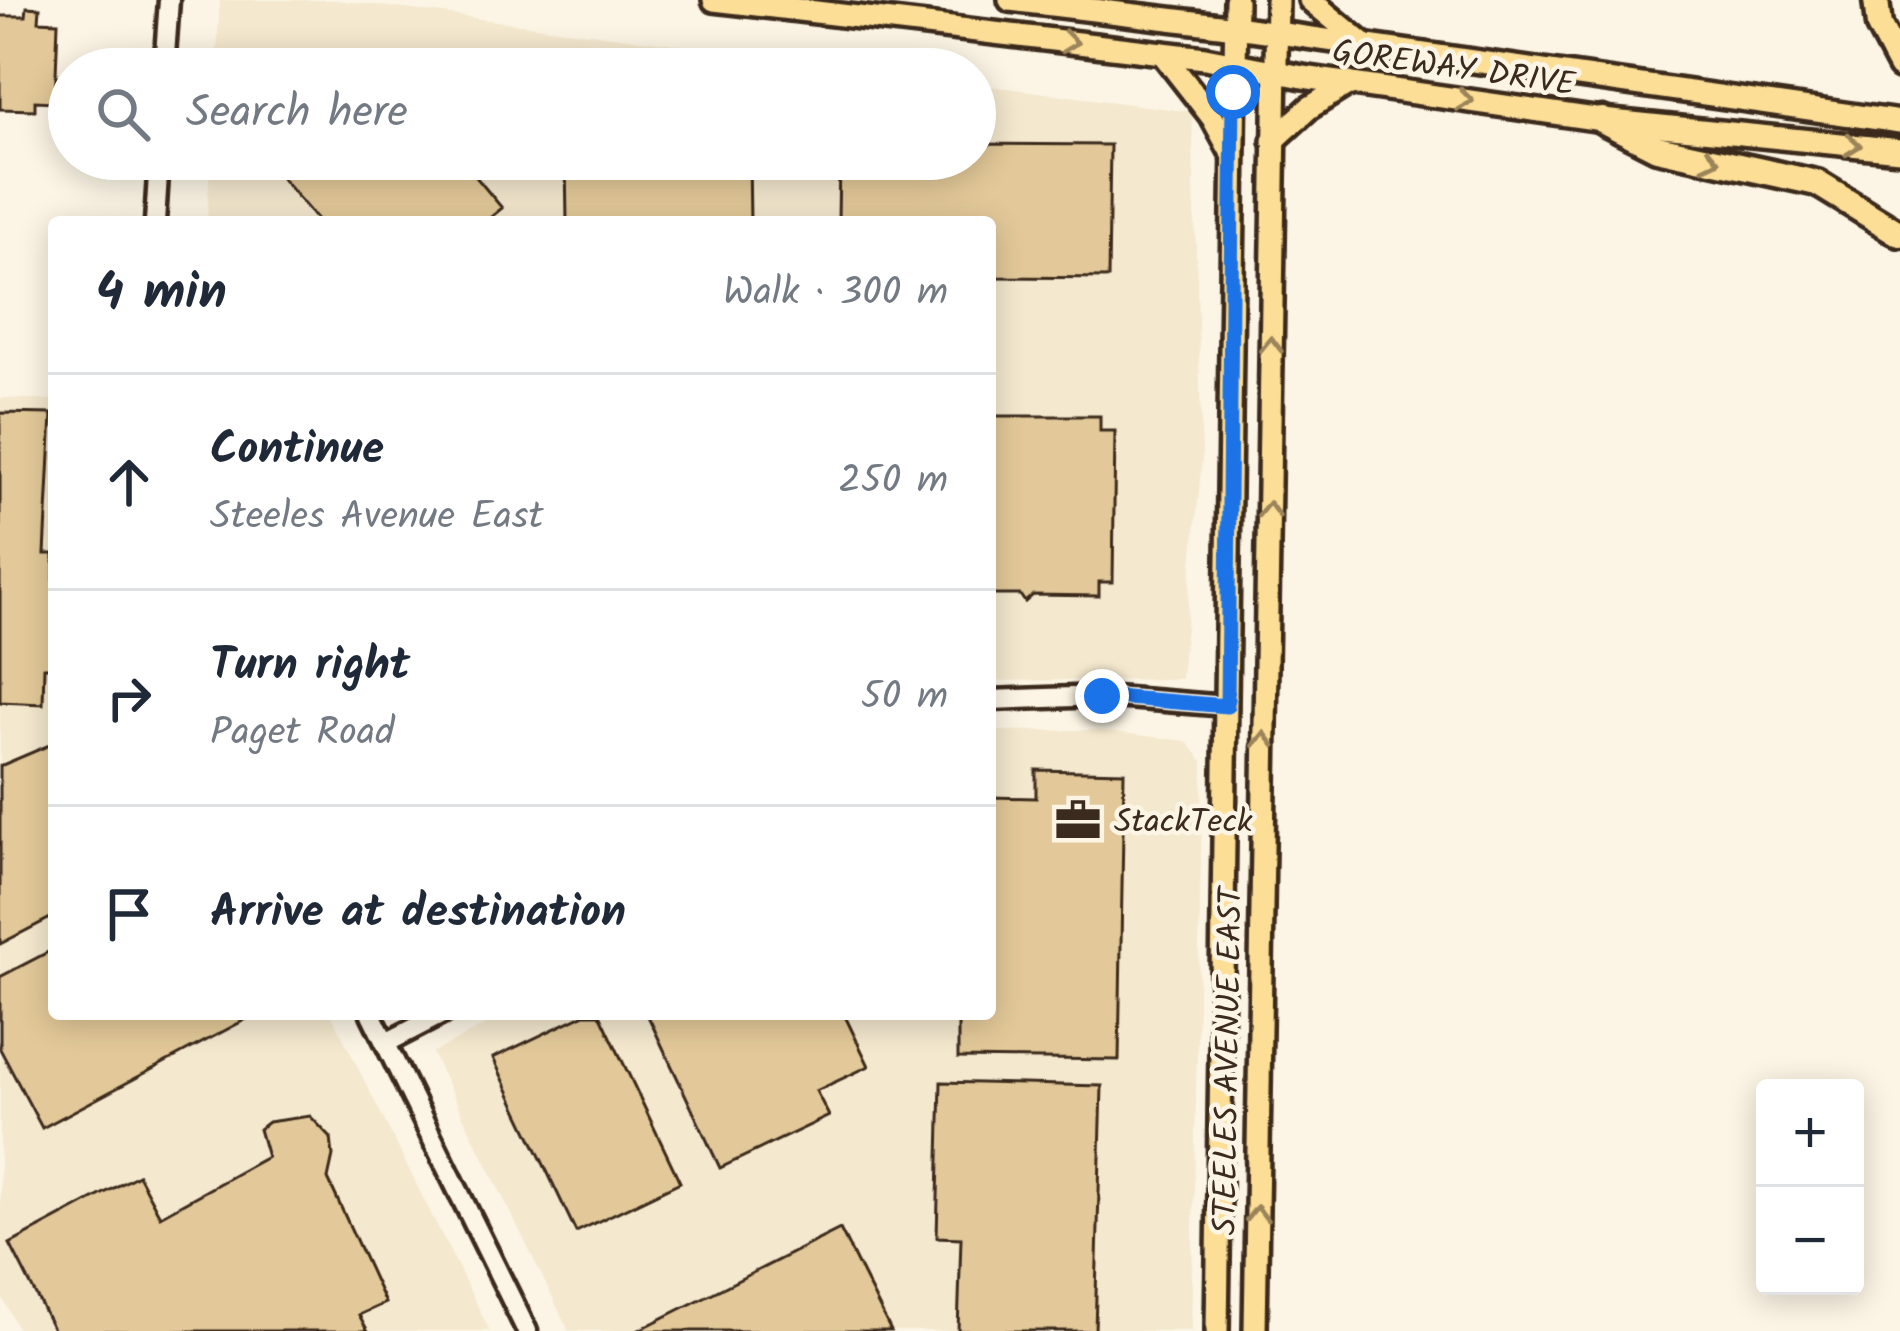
<!DOCTYPE html>
<html lang="en">
<head>
<meta charset="utf-8">
<style>
  body { margin:0; font-family:Kalam,sans-serif; background:#f2f2f3; color:#1f2937 }
  .controls { position:absolute; right:36px; bottom:36px; display:grid; overflow:hidden; border-radius:12px; box-shadow:0 6px 30px #0003 }
  .controls button { width:108px; height:108px; display:grid; place-items:center; padding:0; border:0; border-bottom:3px solid #e0e1e3; background:#fff; color:#1f2937; font:60px sans-serif }
  .stop { position:absolute; width:36px; height:36px; margin:-27px; border:9px solid #1a73e8; border-radius:50%; background:#fff }
  .stop.end { background:#1a73e8; border-color:#fff; box-shadow:0 3px 12px #0008 }
  .list { margin:0; padding:0; list-style:none }
  h2 { display:flex; justify-content:space-between; align-items:center; height:156px; margin:0; padding:0 48px; font-size:51px }
  h2 small { font-size:39px; font-weight:400; color:#747a83 }
  .list li { display:grid; grid-template-columns:78px 1fr auto; gap:36px; align-items:center; box-sizing:border-box; height:216px; padding:0 48px; border-top:3px solid #e0e1e3 }
  .list b { display:block; font-size:45px; white-space:nowrap }
  .list p { margin:0; font-size:39px; white-space:nowrap; color:#747a83 }
  .list em { font-size:39px; font-style:normal; color:#747a83 }
  .icon { flex:none; width:66px; height:66px; fill:none; stroke:currentColor; stroke-width:2; stroke-linecap:round; stroke-linejoin:round }
  .map { position:relative; flex:none; width:1900px; height:1331px; overflow:hidden }
  .search { position:absolute; background:#fff; box-shadow:0 6px 30px #0003; left:48px; top:48px; width:948px; height:132px; display:flex; align-items:center; gap:30px; box-sizing:border-box; padding:0 42px; border-radius:66px; color:#747a83; font-size:45px }
  .panel { position:absolute; background:#fff; box-shadow:0 6px 30px #0003; left:48px; top:216px; width:948px; height:804px; border-radius:12px }
  .map>svg:first-child { display:block }
</style>
</head>
<body>
<div class="map">
<svg width="1900" height="1331" viewBox="0 0 1900 1331">
  <rect width="100%" height="100%" fill="#fcf5e5"/>
  <filter id="ink" filterUnits="userSpaceOnUse"><feTurbulence type="fractalNoise" baseFrequency=".00833" numOctaves="2"/><feDisplacementMap in="SourceGraphic" scale="24" xChannelSelector="R" yChannelSelector="G"/><feConvolveMatrix kernelMatrix="1 2 1 2 8 2 1 2 1" color-interpolation-filters="sRGB"/></filter>
  <g filter="url(#ink)">
    <g fill="#f4e8ce">
      <polygon points="220,0 336,0 862,69 216,69"/>
      <polygon points="975,84 1192,112 1202,459 1181,679 990,681 990,222 207,222 210,159 975,159"/>
      <polygon points="0,398 54,400 54,1014 331,1014 490,1331 19,1331 0,1293"/>
      <polygon points="1098,730 1186,741 1203,761 1191,1331 569,1331 432,1053 507,1014 990,1014 990,731"/>
    </g>
    <g fill="#e3c999" stroke="#3b2a1e" stroke-width="3">
      <polygon points="27,7 40,8 39,21 58,22 55,102 35,101 35,110 0,109 0,16 26,16"/>
      <polygon points="975,144 1110,145 1108,278 990,277 990,222 838,222 839,159 975,159"/>
      <polygon points="281,159 461,159 502,208 485,222 319,222 272,167"/>
      <polygon points="566,159 749,159 750,222 567,222"/>
      <polygon points="0,413 52,414 45,554 54,554 54,667 44,667 43,704 0,702"/>
      <polygon points="990,416 1100,416 1100,431 1115,431 1113,582 1099,582 1099,596 1033,595 1025,602 1020,595 990,595"/>
      <polygon points="54,743 54,916 0,944 0,766"/>
      <polygon points="1036,770 1124,772 1119,1060 958,1058 958,1014 990,1014 990,797 1036,798"/>
      <polygon points="54,949 54,1014 256,1014 42,1128 0,1049 0,977"/>
      <polygon points="585,1014 600,1014 680,1182 576,1232 493,1058"/>
      <polygon points="647,1014 844,1014 869,1066 816,1091 829,1116 720,1168"/>
      <polygon points="941,1082 1102,1086 1095,1331 958,1331 961,1238 937,1237"/>
      <polygon points="310,1116 331,1138 333,1156 328,1179 385,1303 359,1315 368,1331 54,1331 10,1244 138,1175 160,1216 267,1157 259,1129 268,1122"/>
      <polygon points="840,1229 891,1331 637,1331"/>
    </g>
    <g fill="none" stroke-linecap="round" stroke-linejoin="round">
      <g stroke="#3b2a1e" stroke-width="27">
        <g id="minor">
          <polyline points="164,69 169,0"/>
          <polyline points="155,222 159,159"/>
          <polyline points="990,700 1102,696 1227,706"/>
          <polyline points="371,1014 527,1331"/>
          <polyline points="386,1043 442,1014"/>
        </g>
      </g>
      <g stroke="#3b2a1e" stroke-width="30">
        <g id="major">
          <polyline points="714,0 1205,58 1303,77 1602,120 1900,150"/>
          <polyline points="1010,0 1236,27 1900,122"/>
          <polyline points="1310,0 1367,47"/>
          <polyline points="1162,53 1212,117 1230,150"/>
          <polyline points="1273,141 1309,108 1349,83"/>
          <polyline points="1217,1331 1236,0"/>
          <polyline points="1255,1331 1277,0"/>
        </g>
      </g>
      <g stroke="#3b2a1e" stroke-width="33">
        <g id="highway">
          <polyline points="1876,0 1879,26 1900,66"/>
          <polyline points="1602,120 1657,148 1817,183 1900,234"/>
        </g>
      </g>
      <use href="#minor" stroke="#fcf5e5" stroke-width="18"/>
      <use href="#major" stroke="#fcde96" stroke-width="21"/>
      <use href="#highway" stroke="#fcde96" stroke-width="24"/>
    </g>
    <defs><path id="oneway-chevron" d="M-2-3.5L2.5 0L-2 3.5" fill="none" stroke-width="1.6" stroke-linecap="round" stroke-linejoin="round" transform="scale(3)"/></defs>
    <g stroke="#9c845a">
      <use href="#oneway-chevron" transform="translate(1070 42) rotate(7)"/>
      <use href="#oneway-chevron" transform="translate(1465 100) rotate(8)"/>
      <use href="#oneway-chevron" transform="translate(1853 145) rotate(6)"/>
      <use href="#oneway-chevron" transform="translate(1711 160) rotate(12)"/>
      <use href="#oneway-chevron" transform="translate(1271 345) rotate(-89)"/>
      <use href="#oneway-chevron" transform="translate(1269 510) rotate(-89)"/>
      <use href="#oneway-chevron" transform="translate(1264 740) rotate(-89)"/>
      <use href="#oneway-chevron" transform="translate(1257 1214) rotate(-89)"/>
    </g>
  </g>
  <g fill="none" stroke-linecap="round" stroke-linejoin="round" filter="url(#ink)">
    <polyline stroke="#1a73e8" stroke-width="15" points="1102,696 1227,706 1233,92"/>
  </g>
  <defs>
    <g id="office-bare" transform="scale(3.6)"><path d="M-6-3h4V-5.5h4V-3h4V5H-6ZM-1-4.5V-3h2v-1.5ZM-6 0V1H6V0Z" fill="#3b2a1e" stroke="#fcf5e5" stroke-width="2.5" paint-order="stroke"/></g>
  </defs>
  <g fill-rule="evenodd">
    <use href="#office-bare" x="1078" y="820"/>
  </g>
  <g text-anchor="middle" stroke-width="9" stroke-linejoin="round" paint-order="stroke">
    <g font-size="33" fill="#3b2a1e" stroke="#fcf5e5">
      <text transform="translate(1454 66) rotate(8)" y="12">GOREWAY DRIVE</text>
      <text transform="translate(1226 1061) rotate(-89)" y="12">STEELES AVENUE EAST</text>
    </g>
    <g font-size="33" fill="#3b2a1e" stroke="#fcf5e5" text-anchor="start">
      <text x="1114" y="832">StackTeck</text>
    </g>
  </g>
</svg>
<div class="controls">
<button>+</button>
<button>−</button>
</div>
<div class="stop" style="left:1233px;top:92px"></div>
<div class="stop end" style="left:1102px;top:696px"></div>
<div class="search"><svg class="icon" aria-label="search" viewBox="0 0 24 24"><circle cx="10" cy="10" r="6"/><path d="M15 15l6 6"/></svg>Search here</div>
<section class="panel">
<h2>4 min<small>Walk · 300 m</small></h2>
<ul class="list">
<li><svg class="icon" aria-label="ahead" viewBox="0 0 24 24"><path d="M12 20V5M6 11l6-6 6 6"/></svg><div><b>Continue</b><p>Steeles Avenue East</p></div><em>250 m</em></li>
<li><svg class="icon" aria-label="right" viewBox="0 0 24 24"><path d="M7 20v-9h11M14 6l5 5-5 5"/></svg><div><b>Turn right</b><p>Paget Road</p></div><em>50 m</em></li>
<li><svg class="icon" aria-label="arrive" viewBox="0 0 24 24"><path d="M6 21V4h12l-3 4 3 4H6"/></svg><div><b>Arrive at destination</b></div></li>
</ul>
</section>
</div>
</body>
</html>
